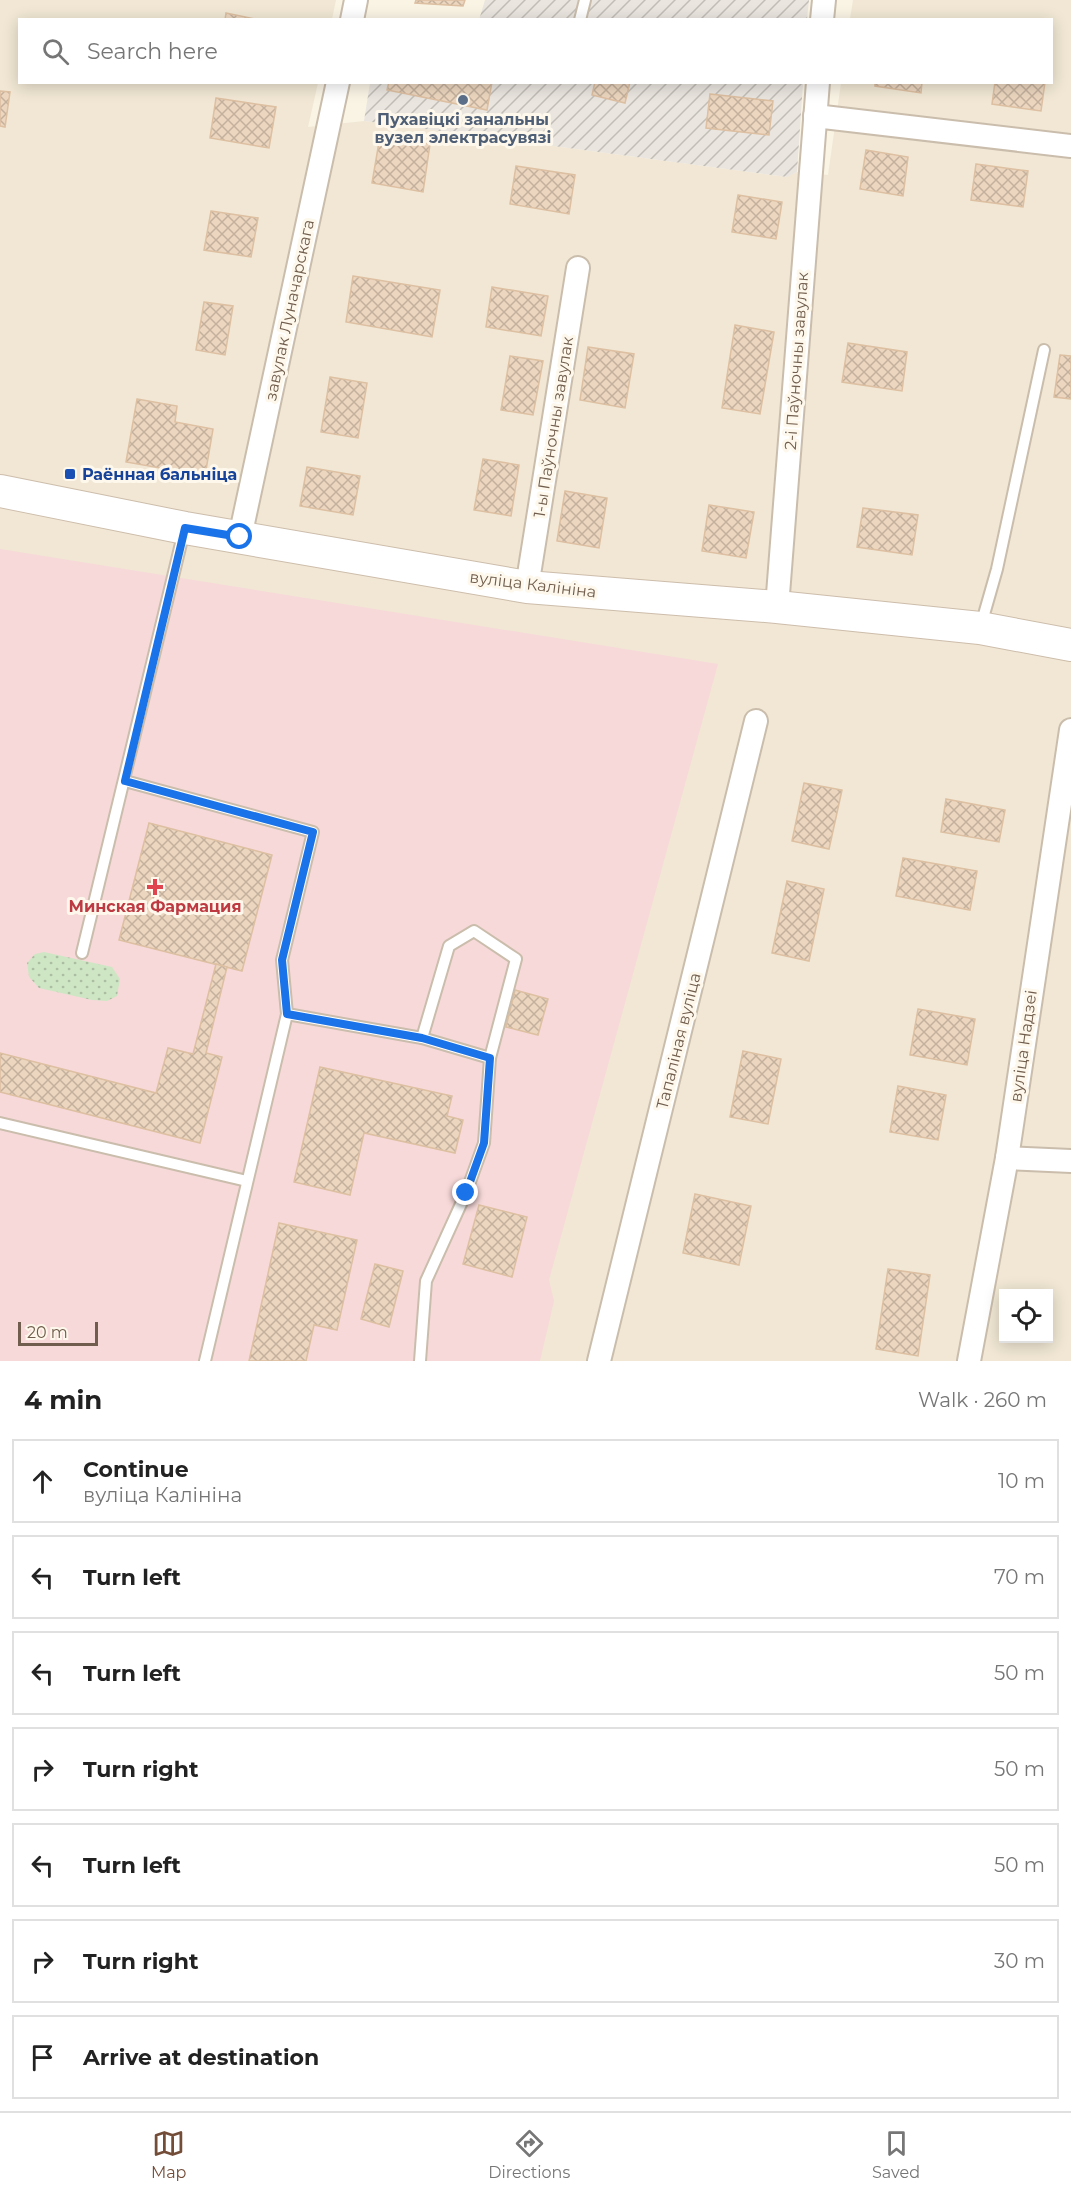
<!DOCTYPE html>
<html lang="en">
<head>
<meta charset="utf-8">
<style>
  body { margin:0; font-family:Montserrat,sans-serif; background:#f6f6f6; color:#222 }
  .controls { position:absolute; right:18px; bottom:18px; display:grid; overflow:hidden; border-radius:0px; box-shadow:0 3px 15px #0003 }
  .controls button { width:54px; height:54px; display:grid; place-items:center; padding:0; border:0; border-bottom:2px solid #e0e0e0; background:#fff; color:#222; font:30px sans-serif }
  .scale { position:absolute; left:18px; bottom:15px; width:80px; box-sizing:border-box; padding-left:6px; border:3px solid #705d4d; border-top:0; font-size:16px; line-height:21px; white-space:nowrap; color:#705d4d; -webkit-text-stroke:4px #fdf8eb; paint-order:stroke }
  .stop { position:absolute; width:18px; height:18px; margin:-14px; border:4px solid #1a73e8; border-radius:50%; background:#fff }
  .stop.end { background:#1a73e8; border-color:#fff; box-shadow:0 2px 6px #0008 }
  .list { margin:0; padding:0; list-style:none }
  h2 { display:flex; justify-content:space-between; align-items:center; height:78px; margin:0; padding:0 24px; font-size:26px }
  h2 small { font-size:20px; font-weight:400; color:#767676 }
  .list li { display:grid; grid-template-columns:39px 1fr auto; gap:18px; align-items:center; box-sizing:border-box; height:84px; margin:0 12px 12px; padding:0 12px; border:2px solid #e0e0e0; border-radius:0px }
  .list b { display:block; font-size:22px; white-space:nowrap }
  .list p { margin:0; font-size:20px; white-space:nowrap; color:#767676 }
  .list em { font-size:20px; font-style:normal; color:#767676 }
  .icon { flex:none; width:33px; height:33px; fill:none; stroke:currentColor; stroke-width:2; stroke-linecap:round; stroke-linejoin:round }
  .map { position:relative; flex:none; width:1071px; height:1361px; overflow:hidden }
  .search { position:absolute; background:#fff; box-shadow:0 3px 15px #0003; left:18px; right:18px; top:18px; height:66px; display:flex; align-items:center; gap:15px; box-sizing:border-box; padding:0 21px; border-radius:0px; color:#767676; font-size:22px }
  .sheet { height:750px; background:#fff }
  nav { display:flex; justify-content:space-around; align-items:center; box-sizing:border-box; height:84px; border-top:2px solid #e0e0e0; background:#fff; font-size:16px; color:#767676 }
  nav a { display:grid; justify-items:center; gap:3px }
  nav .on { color:#744d39 }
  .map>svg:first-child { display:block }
</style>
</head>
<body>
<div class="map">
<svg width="1071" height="1361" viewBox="0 0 1071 1361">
  <defs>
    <pattern id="industrial-furrows" width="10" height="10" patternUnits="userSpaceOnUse" patternTransform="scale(1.5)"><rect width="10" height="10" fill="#eae5df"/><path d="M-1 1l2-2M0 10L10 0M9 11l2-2" fill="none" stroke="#c2bdb7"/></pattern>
    <pattern id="grass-dots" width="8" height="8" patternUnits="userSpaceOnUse" patternTransform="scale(1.5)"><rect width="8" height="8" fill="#cfe6c5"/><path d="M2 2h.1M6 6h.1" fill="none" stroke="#acbea2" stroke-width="1.8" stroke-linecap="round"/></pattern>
    <pattern id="building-cross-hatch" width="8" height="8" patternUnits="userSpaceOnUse" patternTransform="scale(1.5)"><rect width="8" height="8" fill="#ecd6bf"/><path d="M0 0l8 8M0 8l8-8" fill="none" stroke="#c4b19d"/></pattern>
  </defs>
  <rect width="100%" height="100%" fill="#faf4e5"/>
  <path fill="#f1e7d4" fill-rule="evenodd" d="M0,0H336L332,19L20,20V82L318,83L308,127L364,121L786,177L797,172L828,175L841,83L1052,82V20L850,19L853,0H1071V1361H0ZM1004,1294H1048V1338H1004Z"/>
  <g fill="url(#industrial-furrows)">
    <polygon points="485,0 809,0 807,19 479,20"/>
    <polygon points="370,83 803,83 797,172 787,177 364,121"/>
  </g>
  <polygon fill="#f7d9d9" points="0,549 718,664 549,1280 554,1301 540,1361 0,1361"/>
  <polygon fill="url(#grass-dots)" points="44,952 112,967 120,979 117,996 107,1001 92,1000 39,988 29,977 27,963 35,954"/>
  <g fill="url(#building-cross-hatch)" stroke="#ddbfa1" stroke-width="1.5">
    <polygon points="416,0 465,0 463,6 415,3"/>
    <polygon points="226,13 260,20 225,20"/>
    <polygon points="389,82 492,82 487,110 387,90"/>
    <polygon points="595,82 630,82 625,103 592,95"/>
    <polygon points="875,82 922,82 921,93 875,86"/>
    <polygon points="995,82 1045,82 1041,111 992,104"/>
    <polygon points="0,91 10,92 5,127 0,126"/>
    <polygon points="710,94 773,101 769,135 706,128"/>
    <polygon points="216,98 276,107 269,148 210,138"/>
    <polygon points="380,136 430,144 423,192 372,183"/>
    <polygon points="866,150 908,157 903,196 860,189"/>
    <polygon points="976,164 1028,171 1023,207 971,200"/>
    <polygon points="516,166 575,175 569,214 510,204"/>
    <polygon points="738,195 782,202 776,239 732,232"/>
    <polygon points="211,211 258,218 251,257 204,250"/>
    <polygon points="353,276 440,290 432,337 346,322"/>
    <polygon points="492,287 548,296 541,336 486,327"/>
    <polygon points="204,302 233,306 225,355 196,350"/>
    <polygon points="735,325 774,332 760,414 722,408"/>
    <polygon points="848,343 907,352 902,391 842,382"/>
    <polygon points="588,347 634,354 625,408 580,400"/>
    <polygon points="1060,355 1071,356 1071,399 1054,397"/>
    <polygon points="510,356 543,361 533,415 501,410"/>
    <polygon points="330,377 367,383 358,438 321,432"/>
    <polygon points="137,399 177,406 175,422 213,429 205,476 126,462"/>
    <polygon points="483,459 519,465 511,516 474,510"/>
    <polygon points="307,467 360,476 353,515 300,506"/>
    <polygon points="565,491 607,498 599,548 557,541"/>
    <polygon points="709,505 754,512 746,558 702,551"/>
    <polygon points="863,508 918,515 912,555 857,547"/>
    <polygon points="804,783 842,790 829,849 792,841"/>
    <polygon points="946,799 1005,810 999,842 941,832"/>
    <polygon points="149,823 272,855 242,971 119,940"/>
    <polygon points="903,858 977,871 970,910 896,896"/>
    <polygon points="787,881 824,889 809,961 772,953"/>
    <polygon points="216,964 227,967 206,1053 222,1057 200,1143 0,1092 0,1053 156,1093 168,1048 193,1054"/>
    <polygon points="515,990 548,999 538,1035 506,1027"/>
    <polygon points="918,1009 975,1019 967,1065 910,1055"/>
    <polygon points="743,1051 781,1059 768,1124 730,1117"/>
    <polygon points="320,1067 452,1096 447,1116 463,1120 455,1153 364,1133 350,1195 294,1182"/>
    <polygon points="898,1086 946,1095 938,1140 890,1132"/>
    <polygon points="695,1194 751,1206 739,1265 683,1253"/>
    <polygon points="479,1205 527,1217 512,1277 463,1264"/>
    <polygon points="279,1223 357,1240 337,1330 314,1325 306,1361 249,1361"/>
    <polygon points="375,1264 403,1271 389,1327 361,1319"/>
    <polygon points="888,1269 930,1275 918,1356 876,1349"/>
  </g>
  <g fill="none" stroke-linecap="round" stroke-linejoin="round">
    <g stroke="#cabdac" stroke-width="14">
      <g id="service">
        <polyline points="580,20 585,0"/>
        <polyline points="981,625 997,569 1044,350"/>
        <polyline points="125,781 313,832 282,960 287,1014 205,1361"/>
        <polyline points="82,953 184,531"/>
        <polyline points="287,1014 422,1038 449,946 474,931 516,959 490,1058 484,1143 466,1193 426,1281 420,1361"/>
        <polyline points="422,1038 490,1058"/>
        <polyline points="0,1123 247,1181"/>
      </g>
    </g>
    <g stroke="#cabdac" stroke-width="26">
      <g id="minor">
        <polyline points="352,20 356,0"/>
        <polyline points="822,20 824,0"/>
        <polyline points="815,116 1071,146"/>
        <polyline points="240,537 338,82"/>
        <polyline points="527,587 578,268"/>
        <polyline points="777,607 818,82"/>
        <polyline points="1007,1158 1071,1161"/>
        <polyline points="599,1361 756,721"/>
        <polyline points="969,1361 1007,1158 1071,730"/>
      </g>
    </g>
    <g stroke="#cdbdab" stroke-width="34">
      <polyline id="secondary" points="0,491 185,528 527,587 777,607 980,628 1071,645"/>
    </g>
    <use href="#service" stroke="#fff" stroke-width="10"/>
    <use href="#minor" stroke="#fff" stroke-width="22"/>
    <use href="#secondary" stroke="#fff" stroke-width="32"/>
  </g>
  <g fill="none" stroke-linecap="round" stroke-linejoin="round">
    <polyline stroke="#1a73e8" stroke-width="8" points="240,537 185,528 125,781 313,832 282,960 287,1014 422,1038 490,1058 484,1143 466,1193"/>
  </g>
  <circle fill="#5c6f8a" stroke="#fdf8eb" stroke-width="2" cx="463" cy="100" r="6"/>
  <rect fill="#1a4fb4" stroke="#fdf8eb" stroke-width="2" x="64" y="468" width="12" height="12" rx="3"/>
  <path fill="#e0444e" stroke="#fdf8eb" stroke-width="2" d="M152 878h6v6h6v6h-6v6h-6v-6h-6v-6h6z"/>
  <g text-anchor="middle" stroke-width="6" stroke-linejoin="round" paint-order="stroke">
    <g font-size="16" font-weight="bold" fill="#4e5e75" stroke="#fdf8eb">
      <text x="463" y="125">Пухавіцкі занальны<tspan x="463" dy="18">вузел электрасувязі</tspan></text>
    </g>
    <g font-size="16" fill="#705d4d" stroke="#fdf8eb">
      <text transform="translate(289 310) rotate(-78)" y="6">завулак Луначарскага</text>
      <text transform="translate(796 361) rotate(-86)" y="6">2-і Паўночны завулак</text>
      <text transform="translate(553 427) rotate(-81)" y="6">1-ы Паўночны завулак</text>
      <text transform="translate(533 584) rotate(7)" y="6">вуліца Калініна</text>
      <text transform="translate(678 1041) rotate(-76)" y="6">Тапаліная вуліца</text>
      <text transform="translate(1023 1046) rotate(-82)" y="6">вуліца Надзеі</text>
    </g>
    <g font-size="16" font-weight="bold" fill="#164399" stroke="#fdf8eb" text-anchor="start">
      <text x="82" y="480">Раённая бальніца</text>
    </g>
    <g font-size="16" font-weight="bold" fill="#be3a42" stroke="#fdf8eb">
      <text x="155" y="912">Минская Фармация</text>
    </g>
  </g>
</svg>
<div class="controls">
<button><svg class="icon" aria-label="locate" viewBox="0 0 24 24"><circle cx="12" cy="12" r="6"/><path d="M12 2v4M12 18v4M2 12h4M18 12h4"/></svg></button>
</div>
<div class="scale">20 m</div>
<div class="stop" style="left:240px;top:537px"></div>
<div class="stop end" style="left:466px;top:1193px"></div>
<div class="search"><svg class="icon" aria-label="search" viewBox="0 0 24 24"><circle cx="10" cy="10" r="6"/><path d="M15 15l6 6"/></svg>Search here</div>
</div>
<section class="sheet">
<h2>4 min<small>Walk · 260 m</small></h2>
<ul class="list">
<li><svg class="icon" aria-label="ahead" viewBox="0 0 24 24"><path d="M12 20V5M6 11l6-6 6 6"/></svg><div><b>Continue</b><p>вуліца Калініна</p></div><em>10 m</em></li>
<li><svg class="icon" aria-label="left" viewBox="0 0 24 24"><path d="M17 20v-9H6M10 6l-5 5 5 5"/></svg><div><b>Turn left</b></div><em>70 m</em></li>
<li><svg class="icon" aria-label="left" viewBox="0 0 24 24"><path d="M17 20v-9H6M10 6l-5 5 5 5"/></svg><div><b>Turn left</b></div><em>50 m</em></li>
<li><svg class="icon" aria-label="right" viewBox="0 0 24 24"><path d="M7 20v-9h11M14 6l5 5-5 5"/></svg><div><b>Turn right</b></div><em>50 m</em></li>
<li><svg class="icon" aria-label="left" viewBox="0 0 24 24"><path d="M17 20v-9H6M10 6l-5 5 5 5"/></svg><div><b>Turn left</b></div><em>50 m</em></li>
<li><svg class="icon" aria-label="right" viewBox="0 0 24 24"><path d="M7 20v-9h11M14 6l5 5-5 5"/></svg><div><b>Turn right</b></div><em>30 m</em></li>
<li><svg class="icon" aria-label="arrive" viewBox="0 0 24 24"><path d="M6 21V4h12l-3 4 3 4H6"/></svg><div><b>Arrive at destination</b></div></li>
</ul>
</section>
<nav>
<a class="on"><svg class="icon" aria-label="map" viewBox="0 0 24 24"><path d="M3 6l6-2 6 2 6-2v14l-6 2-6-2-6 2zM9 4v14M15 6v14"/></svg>Map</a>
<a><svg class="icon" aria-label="directions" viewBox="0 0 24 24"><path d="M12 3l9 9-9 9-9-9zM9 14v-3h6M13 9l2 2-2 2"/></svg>Directions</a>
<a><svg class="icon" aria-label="saved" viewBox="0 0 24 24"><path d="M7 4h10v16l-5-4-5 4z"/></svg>Saved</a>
</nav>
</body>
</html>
